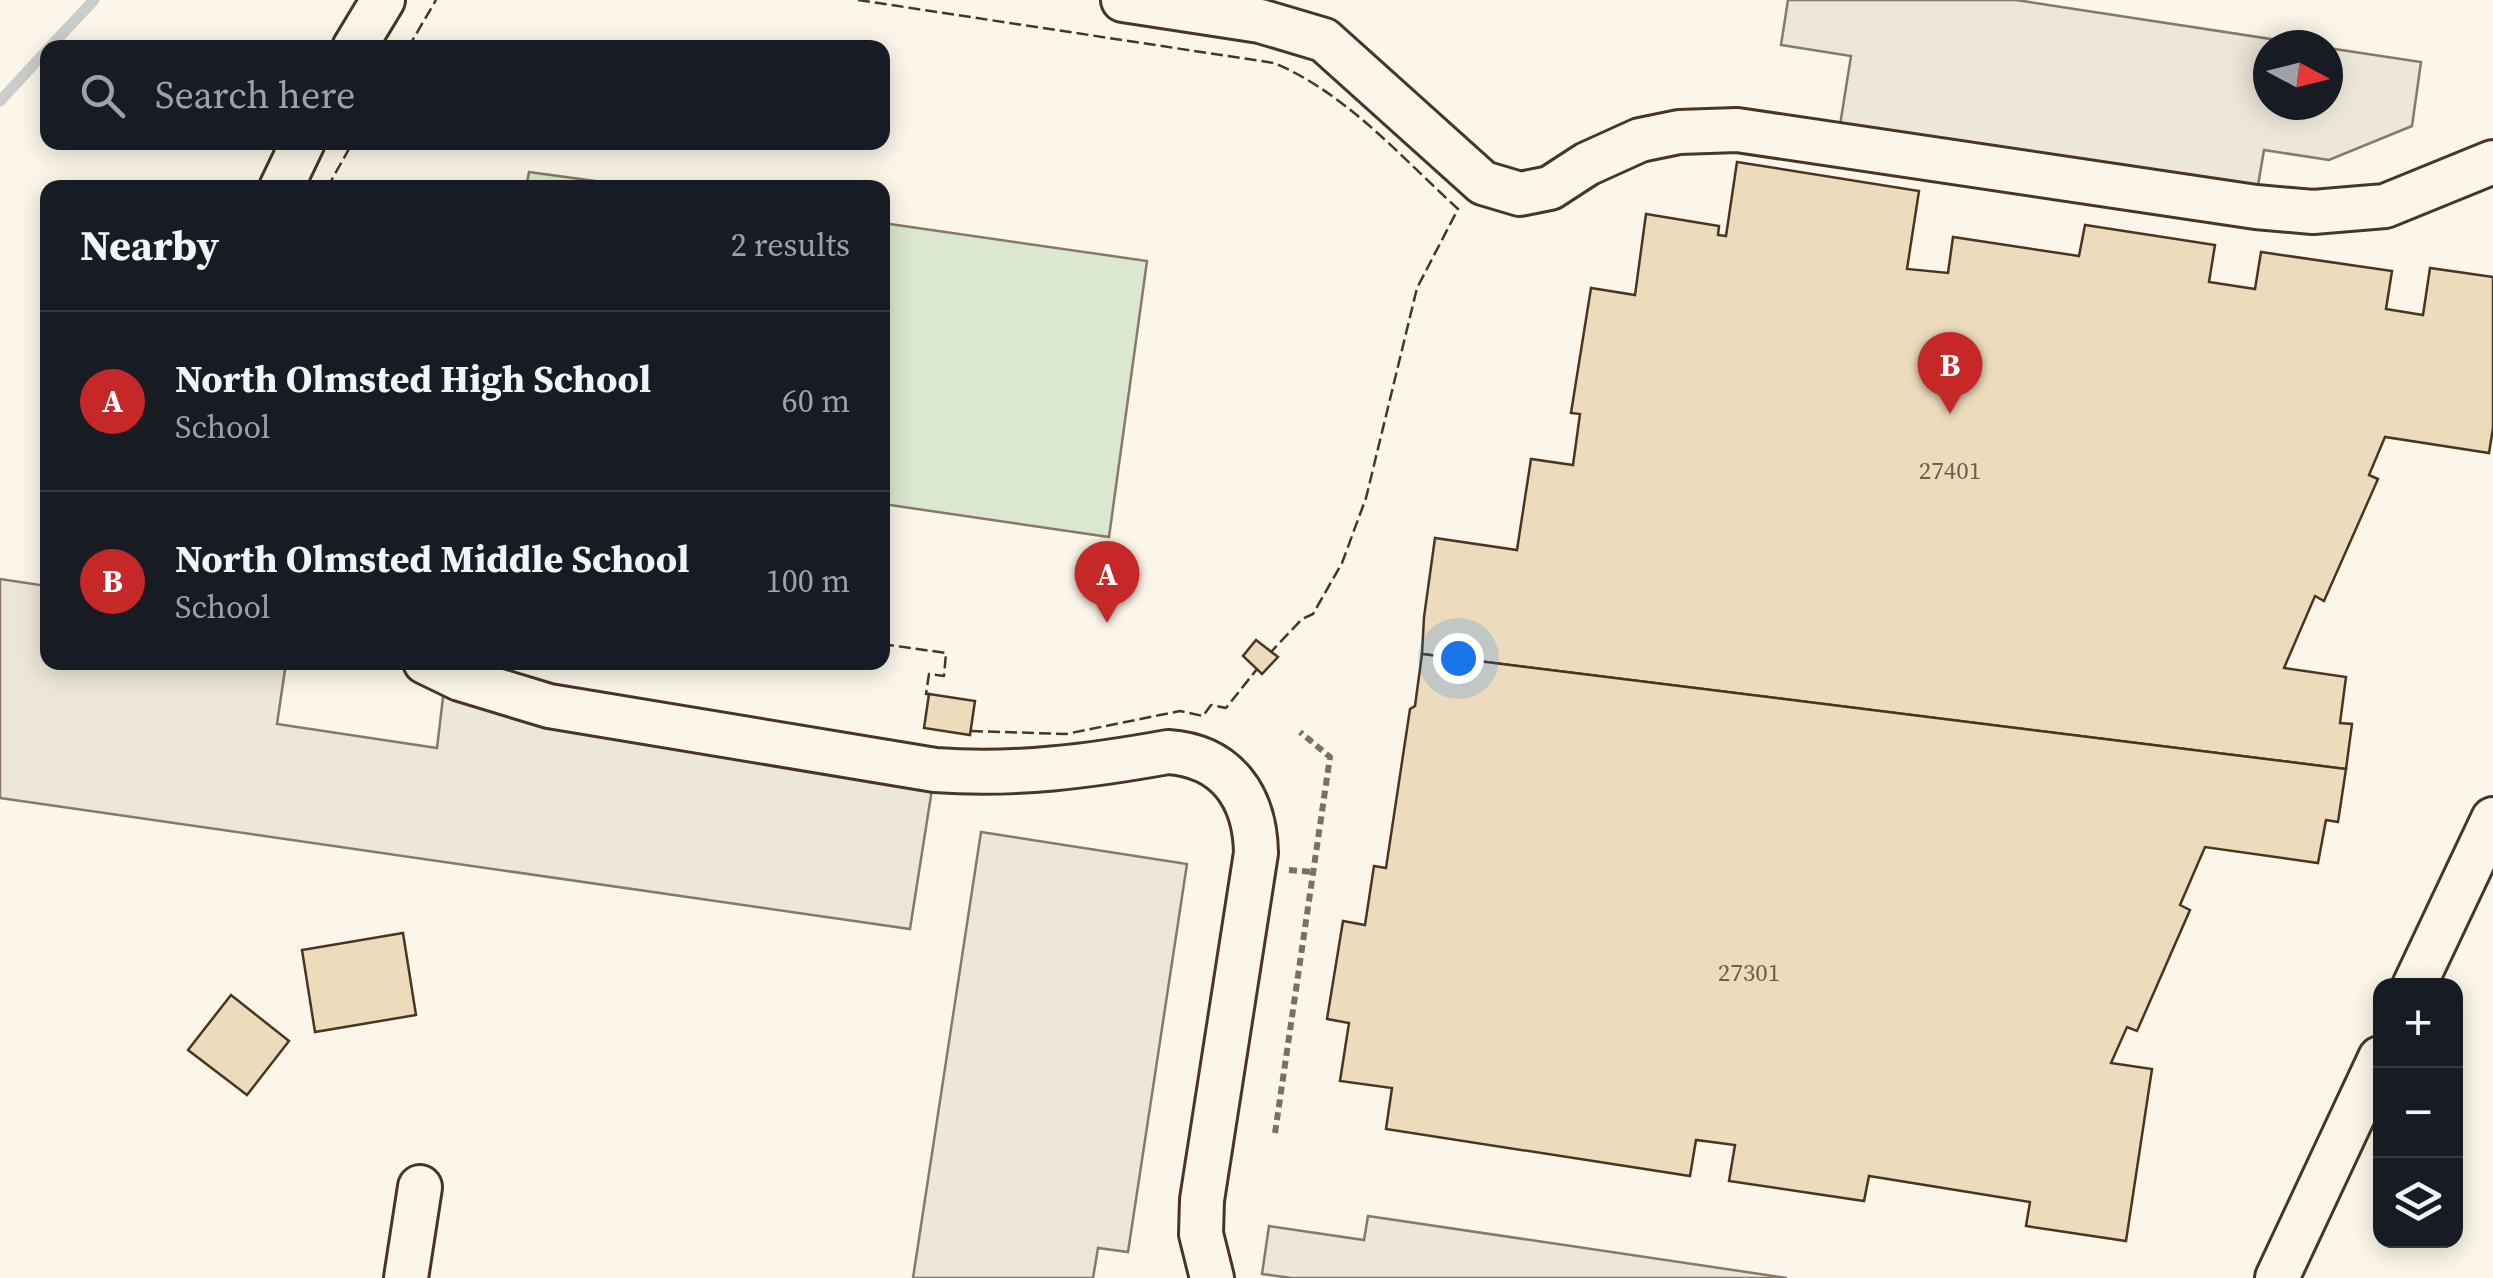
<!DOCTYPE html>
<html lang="en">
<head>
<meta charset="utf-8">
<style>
  body { margin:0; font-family:"Source Serif 4",serif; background:#242831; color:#f1f3f6 }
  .controls { position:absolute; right:30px; bottom:30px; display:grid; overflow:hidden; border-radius:20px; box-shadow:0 5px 25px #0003 }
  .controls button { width:90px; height:90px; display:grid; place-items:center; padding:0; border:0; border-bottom:2px solid #363941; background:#171b24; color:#f1f3f6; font:50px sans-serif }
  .compass { position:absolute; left:2253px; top:30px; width:90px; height:90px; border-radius:50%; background:#171b24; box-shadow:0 5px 25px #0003; rotate:97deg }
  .you { position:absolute; left:1458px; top:658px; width:35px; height:35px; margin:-25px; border:8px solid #fff; border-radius:50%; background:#1a73e8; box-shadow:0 0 0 15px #1a73e833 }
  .badge { display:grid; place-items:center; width:65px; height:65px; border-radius:50%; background:#c62828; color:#fff; font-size:32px; font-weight:700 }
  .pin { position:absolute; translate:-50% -82px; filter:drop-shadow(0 2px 5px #0008) }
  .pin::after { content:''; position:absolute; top:52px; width:35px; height:30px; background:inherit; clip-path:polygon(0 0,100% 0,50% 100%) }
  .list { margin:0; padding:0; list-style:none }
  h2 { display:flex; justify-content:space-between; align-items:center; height:130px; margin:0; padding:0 40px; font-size:42px }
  h2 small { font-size:32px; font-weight:400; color:#9ea1a6 }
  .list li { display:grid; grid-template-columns:65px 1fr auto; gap:30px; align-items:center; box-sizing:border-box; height:180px; padding:0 40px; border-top:2px solid #363941 }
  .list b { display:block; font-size:38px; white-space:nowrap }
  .list p { margin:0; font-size:32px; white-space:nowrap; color:#9ea1a6 }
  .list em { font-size:32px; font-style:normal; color:#9ea1a6 }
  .icon { flex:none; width:55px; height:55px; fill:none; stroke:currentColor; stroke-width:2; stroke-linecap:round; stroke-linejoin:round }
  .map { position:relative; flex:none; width:2493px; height:1278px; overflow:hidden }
  .search { position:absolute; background:#171b24; box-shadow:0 5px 25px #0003; left:40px; top:40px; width:850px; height:110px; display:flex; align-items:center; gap:25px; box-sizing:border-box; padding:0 35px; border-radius:20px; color:#9ea1a6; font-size:38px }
  .panel { position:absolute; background:#171b24; box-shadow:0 5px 25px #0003; left:40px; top:180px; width:850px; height:490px; border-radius:20px }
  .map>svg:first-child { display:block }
</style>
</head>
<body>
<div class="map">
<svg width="2493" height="1278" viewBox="0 0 2493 1278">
  <rect width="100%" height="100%" fill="#fbf6e9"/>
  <g fill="#dce7d0" stroke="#887966" stroke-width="2.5">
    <polygon points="529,172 639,187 526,187"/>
    <polygon points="883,223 1147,261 1109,537 883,504"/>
  </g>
  <g fill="#ede7d9" stroke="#887966" stroke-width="2.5">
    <polygon points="1788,0 2016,0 2310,45 2268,45 2268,105 2328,105 2328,48 2421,62 2412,126 2329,160 2264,150 2251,227 1834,163 1851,56 1781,45"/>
    <polygon points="0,579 47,586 48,662 286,663 277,724 437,748 444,689 935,770 910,929 0,798"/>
    <polygon points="981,832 1187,864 1128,1252 1098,1248 1093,1278 913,1278"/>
    <polygon points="1368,1216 1787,1278 1291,1278 1262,1274 1269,1226 1364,1240"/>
  </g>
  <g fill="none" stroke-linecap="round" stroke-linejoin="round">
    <g stroke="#c9cecd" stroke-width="11">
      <polyline points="49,48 94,0"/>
      <polyline points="0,101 48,49"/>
    </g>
  </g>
  <g fill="#ecdcbc" stroke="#4a3520" stroke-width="2.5">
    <polygon points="1737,162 1919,191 1907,269 1948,273 1953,237 2079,256 2085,225 2215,245 2209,282 2255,289 2261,252 2392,271 2386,309 2423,315 2430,268 2493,277 2493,428 2489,453 2385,437 2369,475 2378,479 2324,601 2315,596 2284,668 2346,677 2340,723 2352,724 2346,769 1422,654 1424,617 1435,538 1517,550 1531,459 1573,465 1580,414 1571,413 1591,288 1635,295 1646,214 1719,226 1718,235 1726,236"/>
    <polygon points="1256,640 1278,657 1262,674 1243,656"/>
    <polygon points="1422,654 2346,769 2338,822 2326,820 2318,863 2205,847 2180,905 2190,910 2137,1031 2127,1027 2111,1063 2152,1069 2126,1241 2026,1226 2030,1202 1869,1176 1864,1201 1729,1181 1735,1145 1696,1140 1690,1176 1386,1129 1392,1088 1340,1081 1349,1023 1327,1019 1343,921 1365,925 1374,866 1386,868 1410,709 1415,706"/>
    <polygon points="929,694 975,701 970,735 924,728"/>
    <polygon points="403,933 416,1015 315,1032 302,950"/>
    <polygon points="231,995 289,1041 247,1095 188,1050"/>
  </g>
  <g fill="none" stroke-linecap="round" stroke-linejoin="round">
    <g stroke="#4a3520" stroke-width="48">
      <g id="minor">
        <polyline points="1123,0 1260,21 1324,40 1483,183 1520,194 1550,188 1587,164 1640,140 1679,132 1737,130 2256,207 2313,212 2385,206 2493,162"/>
        <polyline points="354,48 383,0"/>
        <polyline points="281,188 303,142"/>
        <path d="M425,662L460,679L549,706L935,770C1015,776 1090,766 1168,752C1227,756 1255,797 1256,853L1202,1200L1201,1234L1212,1278"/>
        <polyline points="2414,986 2493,819"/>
        <polyline points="406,1278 420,1187"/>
        <polyline points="2277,1278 2380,1058"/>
      </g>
    </g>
    <g stroke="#7f6f5c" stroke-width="6" stroke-dasharray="8 5" stroke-linecap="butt">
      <polyline points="1289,870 1313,872"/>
      <polyline points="1275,1133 1330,757 1300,732"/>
    </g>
    <use href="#minor" stroke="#fbf6e9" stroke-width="42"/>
    <g stroke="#4a3520" stroke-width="2.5" stroke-dasharray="12 5" stroke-linecap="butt">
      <path d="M858,0L1274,63C1346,93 1401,157 1458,209L1417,288L1366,498L1342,563L1313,614L1302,619L1271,652"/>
      <polyline points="408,48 436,0"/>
      <polyline points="327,188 353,142"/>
      <polyline points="882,644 946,653 944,676 929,674 926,694 929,694"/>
      <polyline points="971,731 1066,734 1180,711 1203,716 1211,705 1226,708 1257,669"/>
    </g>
  </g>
  <g text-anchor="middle" stroke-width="8" stroke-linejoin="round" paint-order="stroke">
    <g font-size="25" fill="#725f47">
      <text x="1950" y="479">27401</text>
      <text x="1749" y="981">27301</text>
    </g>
  </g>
</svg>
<div class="controls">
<button>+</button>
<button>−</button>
<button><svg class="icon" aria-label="layers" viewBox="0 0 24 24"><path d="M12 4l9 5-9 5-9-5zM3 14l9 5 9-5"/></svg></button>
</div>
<svg class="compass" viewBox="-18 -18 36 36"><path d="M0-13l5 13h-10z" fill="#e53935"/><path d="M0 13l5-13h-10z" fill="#9ea1a6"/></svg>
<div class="you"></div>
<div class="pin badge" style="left:1107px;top:623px">A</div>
<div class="pin badge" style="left:1950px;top:414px">B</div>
<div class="search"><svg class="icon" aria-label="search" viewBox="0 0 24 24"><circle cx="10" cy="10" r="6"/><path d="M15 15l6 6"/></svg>Search here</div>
<section class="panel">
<h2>Nearby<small>2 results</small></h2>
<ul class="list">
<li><span class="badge">A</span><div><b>North Olmsted High School</b><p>School</p></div><em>60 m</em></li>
<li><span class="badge">B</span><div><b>North Olmsted Middle School</b><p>School</p></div><em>100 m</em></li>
</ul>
</section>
</div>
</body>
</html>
